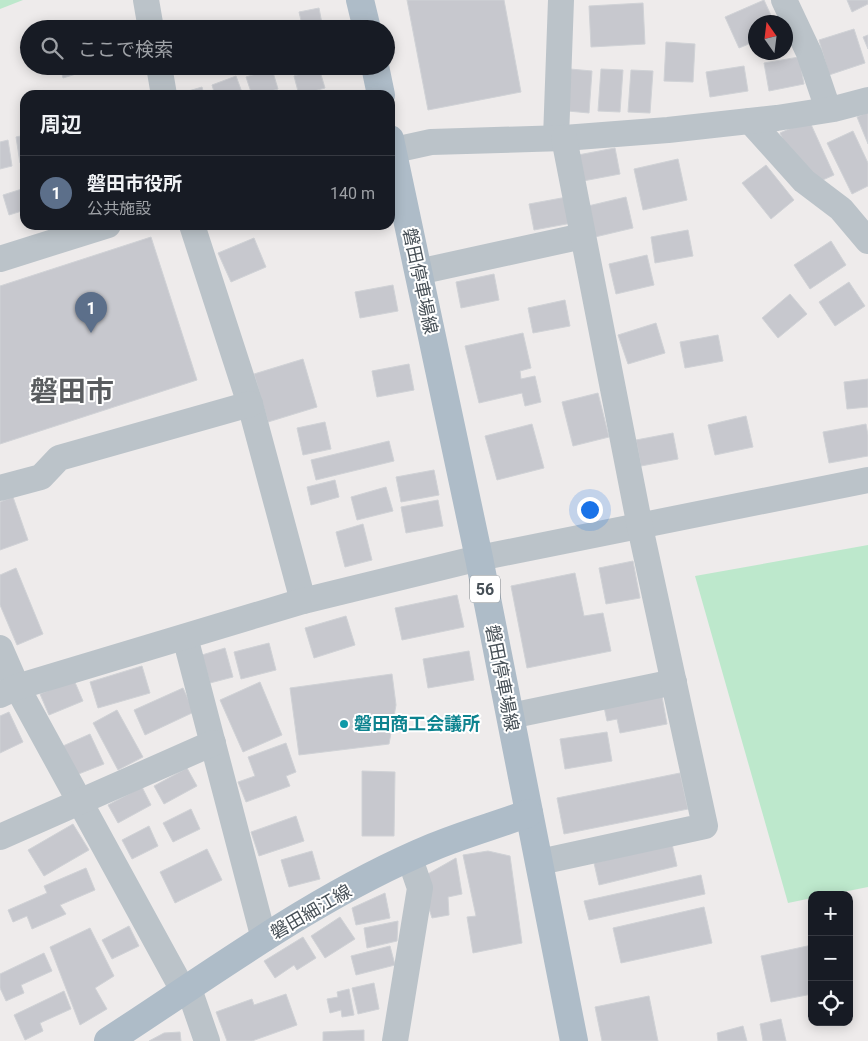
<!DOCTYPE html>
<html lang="ja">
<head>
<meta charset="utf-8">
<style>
  body { margin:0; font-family:Roboto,"Noto Sans JP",sans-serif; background:#242831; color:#f1f3f6 }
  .controls { position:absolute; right:15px; bottom:15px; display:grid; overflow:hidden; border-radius:10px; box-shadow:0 2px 12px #0003 }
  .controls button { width:45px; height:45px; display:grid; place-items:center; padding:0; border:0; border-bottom:1px solid #363941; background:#171b24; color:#f1f3f6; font:25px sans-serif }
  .compass { position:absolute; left:748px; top:15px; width:45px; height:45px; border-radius:50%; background:#171b24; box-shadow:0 2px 12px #0003; rotate:346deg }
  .you { position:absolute; left:589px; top:509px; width:18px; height:18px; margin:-12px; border:4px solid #fff; border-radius:50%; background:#1a73e8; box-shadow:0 0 0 8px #1a73e833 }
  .badge { display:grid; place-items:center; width:32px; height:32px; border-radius:50%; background:#2d76c6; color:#fff; font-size:16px; font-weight:700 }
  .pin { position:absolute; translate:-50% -41px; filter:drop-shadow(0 1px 2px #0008) }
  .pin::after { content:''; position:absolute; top:26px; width:18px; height:15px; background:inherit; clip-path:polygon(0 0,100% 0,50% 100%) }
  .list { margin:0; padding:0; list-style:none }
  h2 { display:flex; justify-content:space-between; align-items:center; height:65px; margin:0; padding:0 20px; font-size:21px }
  h2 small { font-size:16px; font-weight:400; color:#9ea1a6 }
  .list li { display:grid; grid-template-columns:32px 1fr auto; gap:15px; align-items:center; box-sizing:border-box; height:75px; padding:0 20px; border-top:1px solid #363941 }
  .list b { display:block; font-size:19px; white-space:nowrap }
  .list p { margin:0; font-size:16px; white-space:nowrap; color:#9ea1a6 }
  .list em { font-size:16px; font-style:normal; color:#9ea1a6 }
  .icon { flex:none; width:28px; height:28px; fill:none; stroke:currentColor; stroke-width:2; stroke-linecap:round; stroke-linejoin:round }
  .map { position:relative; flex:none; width:868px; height:1041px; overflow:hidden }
  .search { position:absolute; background:#171b24; box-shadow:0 2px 12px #0003; left:20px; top:20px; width:375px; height:55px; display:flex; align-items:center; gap:12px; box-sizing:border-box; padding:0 18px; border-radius:28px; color:#9ea1a6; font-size:19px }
  .panel { position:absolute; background:#171b24; box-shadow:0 2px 12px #0003; left:20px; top:90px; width:375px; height:140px; border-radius:15px }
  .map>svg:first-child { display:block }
</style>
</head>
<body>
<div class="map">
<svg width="868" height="1041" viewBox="0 0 868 1041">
  <rect width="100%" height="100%" fill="#eeebeb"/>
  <g fill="#bde8cc">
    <polygon points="0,0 23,0 0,9"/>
    <polygon points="868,545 868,887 828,895 812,895 812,898 788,903 695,576"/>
  </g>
  <g fill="#c7c8ce" stroke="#d0d2d6">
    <polygon points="407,0 504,0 521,92 428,110"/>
    <polygon points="764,0 774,22 756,22 756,41 739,48 725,17"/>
    <polygon points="847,0 868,0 868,4 852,12"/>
    <polygon points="643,3 645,44 591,47 589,6"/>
    <polygon points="319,8 323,29 303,29 299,12"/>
    <polygon points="854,29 865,63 829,75 819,40"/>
    <polygon points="868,35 868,49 863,37"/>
    <polygon points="666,42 695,44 693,82 664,81"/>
    <polygon points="799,57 804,84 769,91 764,63"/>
    <polygon points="60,66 88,66 89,70 63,78"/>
    <polygon points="744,66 748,91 710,97 706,72"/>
    <polygon points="319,68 325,88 299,95 294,76"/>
    <polygon points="272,69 278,89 257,95 252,95 246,77"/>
    <polygon points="570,69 592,71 589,113 568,111"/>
    <polygon points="601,69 623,70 620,112 598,111"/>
    <polygon points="631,70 653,71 650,113 628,112"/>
    <polygon points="236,76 243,95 215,95 212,85"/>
    <polygon points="202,87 204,95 175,95"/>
    <polygon points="868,112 868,144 857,117"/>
    <polygon points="809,120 834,175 816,183 792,159 780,133"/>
    <polygon points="853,131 868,163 868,186 852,194 827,143"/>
    <polygon points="25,135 25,162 20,163 16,137"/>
    <polygon points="8,140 12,166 0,169 0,142"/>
    <polygon points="615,148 620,174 583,181 578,155"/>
    <polygon points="678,159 687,200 643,210 634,169"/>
    <polygon points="766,165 794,200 771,219 742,183"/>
    <polygon points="25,188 25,210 9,215 3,195"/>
    <polygon points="567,197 572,223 534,230 529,204"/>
    <polygon points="626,197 633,228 595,237 588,206"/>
    <polygon points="688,230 693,256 655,263 651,237"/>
    <polygon points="151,237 197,380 0,444 0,286"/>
    <polygon points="254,238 266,267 231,282 218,253"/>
    <polygon points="831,241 846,265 810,289 794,265"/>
    <polygon points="647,255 654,285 616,294 609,264"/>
    <polygon points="494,274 499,300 461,308 456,282"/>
    <polygon points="849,282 865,306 835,326 819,302"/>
    <polygon points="393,285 398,311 360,318 355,292"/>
    <polygon points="790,294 807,314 778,338 762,318"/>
    <polygon points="565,300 570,326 533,333 528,308"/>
    <polygon points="656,323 665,353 628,364 618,335"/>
    <polygon points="523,333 531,368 520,371 521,379 535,376 541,402 525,406 522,393 479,403 465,346"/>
    <polygon points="718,335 723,361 685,368 680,342"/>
    <polygon points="303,359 317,407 268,422 254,374"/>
    <polygon points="409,364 414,390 377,397 372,371"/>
    <polygon points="868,379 868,407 847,409 844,382"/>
    <polygon points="598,393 609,437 573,446 562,402"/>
    <polygon points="746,416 753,447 715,455 708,425"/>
    <polygon points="325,422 331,449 303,455 297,428"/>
    <polygon points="532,424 544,468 497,480 485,436"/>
    <polygon points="866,424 868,435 868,456 829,463 823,432"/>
    <polygon points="673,433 678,459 641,466 636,440"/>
    <polygon points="389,441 394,461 316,480 311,460"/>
    <polygon points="434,470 439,495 401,502 396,477"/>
    <polygon points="335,480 339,497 311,505 307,487"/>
    <polygon points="386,487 393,511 357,520 351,497"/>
    <polygon points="13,497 28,540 0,550 0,502"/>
    <polygon points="438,500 443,526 406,533 401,507"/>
    <polygon points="363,524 372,560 345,567 336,532"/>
    <polygon points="633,561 640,598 606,604 599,568"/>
    <polygon points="16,568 43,634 17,645 0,605 0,575"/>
    <polygon points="575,573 584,616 603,613 611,651 527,668 511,586"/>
    <polygon points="457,595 464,627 402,640 395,608"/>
    <polygon points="346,616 355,645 314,658 305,628"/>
    <polygon points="269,643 276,670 241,679 234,652"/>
    <polygon points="225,648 233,677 210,683 202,655"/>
    <polygon points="469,651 474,680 428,688 423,659"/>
    <polygon points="142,666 150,693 98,708 90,682"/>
    <polygon points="392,674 396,705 389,744 299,755 290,688"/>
    <polygon points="74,680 83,701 49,715 40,694"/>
    <polygon points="260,682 282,735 243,752 220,700"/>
    <polygon points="183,688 194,712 145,735 134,710"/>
    <polygon points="661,691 667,724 620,733 617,719 607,721 603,702"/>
    <polygon points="117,710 143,757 118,770 93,723"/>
    <polygon points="9,712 23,742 0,753 0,716"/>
    <polygon points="607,732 612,761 565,769 560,739"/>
    <polygon points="90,734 104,764 76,775 63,746"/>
    <polygon points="286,743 296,772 286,776 290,786 246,802 238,782 255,776 248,757"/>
    <polygon points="187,768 197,786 164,804 154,786"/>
    <polygon points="362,771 395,772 394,836 362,836"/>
    <polygon points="680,773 688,809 564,834 557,798"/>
    <polygon points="142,787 151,805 118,823 108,805"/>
    <polygon points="191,809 200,829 173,842 163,823"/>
    <polygon points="296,816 304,841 259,856 251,832"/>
    <polygon points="73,824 89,850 44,876 28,850"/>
    <polygon points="149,826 158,846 132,859 122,840"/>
    <polygon points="672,844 677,866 599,885 594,863"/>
    <polygon points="207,849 222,880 175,903 160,872"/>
    <polygon points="312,851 320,879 289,887 281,860"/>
    <polygon points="488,851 510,856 522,943 473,953 467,917 476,916 463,855"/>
    <polygon points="456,858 462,894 448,897 449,915 432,918 426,899 426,875"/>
    <polygon points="86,868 95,890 60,905 66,914 32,929 27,916 13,922 8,910 47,893 44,886"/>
    <polygon points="701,875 705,894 589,920 584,901"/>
    <polygon points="385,893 390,918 356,925 352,908"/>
    <polygon points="704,907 712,943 621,963 613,928"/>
    <polygon points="340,917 355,939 325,958 311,936"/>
    <polygon points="398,921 397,941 367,948 364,928"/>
    <polygon points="129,926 139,946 112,959 102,940"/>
    <polygon points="90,928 114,976 95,988 107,1009 80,1025 50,947"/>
    <polygon points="303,937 316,958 297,970 294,965 275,978 264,961"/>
    <polygon points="812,945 812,994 771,1002 761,956"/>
    <polygon points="390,946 395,965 356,975 351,956"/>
    <polygon points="44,953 52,971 21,985 24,993 6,1001 0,988 0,974"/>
    <polygon points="374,983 379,1009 358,1014 352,988"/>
    <polygon points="349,989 354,1015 342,1017 341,1010 330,1013 327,999 338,997 337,992"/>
    <polygon points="64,991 71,1009 40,1023 43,1031 25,1040 14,1015"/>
    <polygon points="286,994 297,1025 252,1041 227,1041 216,1012 252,999 254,1005"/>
    <polygon points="649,996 658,1041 602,1041 595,1007"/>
    <polygon points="781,1019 786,1041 763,1041 760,1024"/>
    <polygon points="743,1026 747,1041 718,1041 717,1033"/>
    <polygon points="364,1030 364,1041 323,1041 323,1032"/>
    <polygon points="180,1032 181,1041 149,1041 164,1033"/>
  </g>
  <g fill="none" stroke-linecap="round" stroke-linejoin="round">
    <g stroke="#bbc3c9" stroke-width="26">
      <polyline points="146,0 151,29"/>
      <polyline points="784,0 809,53 828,109"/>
      <polyline points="159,66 164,95"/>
      <polyline points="750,121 804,181 841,209 868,241"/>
      <polyline points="556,138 561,0"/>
      <polyline points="390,151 431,142 564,138 668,130 777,118 834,109 868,100"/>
      <polyline points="192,225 250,404 303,601"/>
      <polyline points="0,259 108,225"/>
      <polyline points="418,272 583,236"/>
      <polyline points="0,488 41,477 59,458 250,404"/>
      <polyline points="185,637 264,939"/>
      <polyline points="0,648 17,687 184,992"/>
      <polyline points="0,695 17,687 303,601 479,558 868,480"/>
      <polyline points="510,716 674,682"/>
      <polyline points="0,837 213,743"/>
      <polyline points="540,862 705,826 640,527 564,138"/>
      <polyline points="189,989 207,1041"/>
      <polyline points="395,1041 420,888 410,859"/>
    </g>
    <g stroke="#aebcc8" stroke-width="28">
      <polyline points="360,0 367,29"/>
      <polyline points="375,66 381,95"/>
      <polyline points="390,139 479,558 574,1041"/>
      <path d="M108,1041C213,973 317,895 433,847C464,834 497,825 529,813"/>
    </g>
  </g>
  <circle fill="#0f9aa8" stroke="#fff" stroke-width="2" cx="344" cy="724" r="5"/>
  <g text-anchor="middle" stroke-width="4" stroke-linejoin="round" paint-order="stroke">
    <rect fill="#fff" stroke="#7e8489" stroke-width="1" x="470" y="575.5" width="30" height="27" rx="4"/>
    <g font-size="16" font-weight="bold" fill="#464f56">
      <text x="485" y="595">56</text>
    </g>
    <g font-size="18" fill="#464f56" stroke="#fff">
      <text transform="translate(420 281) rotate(78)" y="6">磐田停車場線</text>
      <text transform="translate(502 678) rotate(79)" y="6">磐田停車場線</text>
      <text transform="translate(311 912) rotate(-30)" y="6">磐田細江線</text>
    </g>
    <g font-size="18" font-weight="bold" fill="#0d838f" stroke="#fff" text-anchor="start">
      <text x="354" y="730">磐田商工会議所</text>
    </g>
    <g font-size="28" font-weight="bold" fill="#595c5f" stroke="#fff">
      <text x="72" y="401">磐田市</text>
    </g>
  </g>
</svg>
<div class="controls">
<button>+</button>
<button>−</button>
<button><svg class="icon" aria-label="locate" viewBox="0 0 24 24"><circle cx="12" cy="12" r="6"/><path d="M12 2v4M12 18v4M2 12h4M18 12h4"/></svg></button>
</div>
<svg class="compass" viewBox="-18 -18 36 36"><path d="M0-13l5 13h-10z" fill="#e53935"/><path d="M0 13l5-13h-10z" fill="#9ea1a6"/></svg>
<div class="you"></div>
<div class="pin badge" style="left:91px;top:333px;background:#5c6f8a">1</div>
<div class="search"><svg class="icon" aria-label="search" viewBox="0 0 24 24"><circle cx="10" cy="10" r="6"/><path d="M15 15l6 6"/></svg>ここで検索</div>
<section class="panel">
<h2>周辺<small></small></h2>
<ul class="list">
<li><span class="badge" style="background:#5c6f8a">1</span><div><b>磐田市役所</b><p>公共施設</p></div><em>140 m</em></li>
</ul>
</section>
</div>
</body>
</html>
